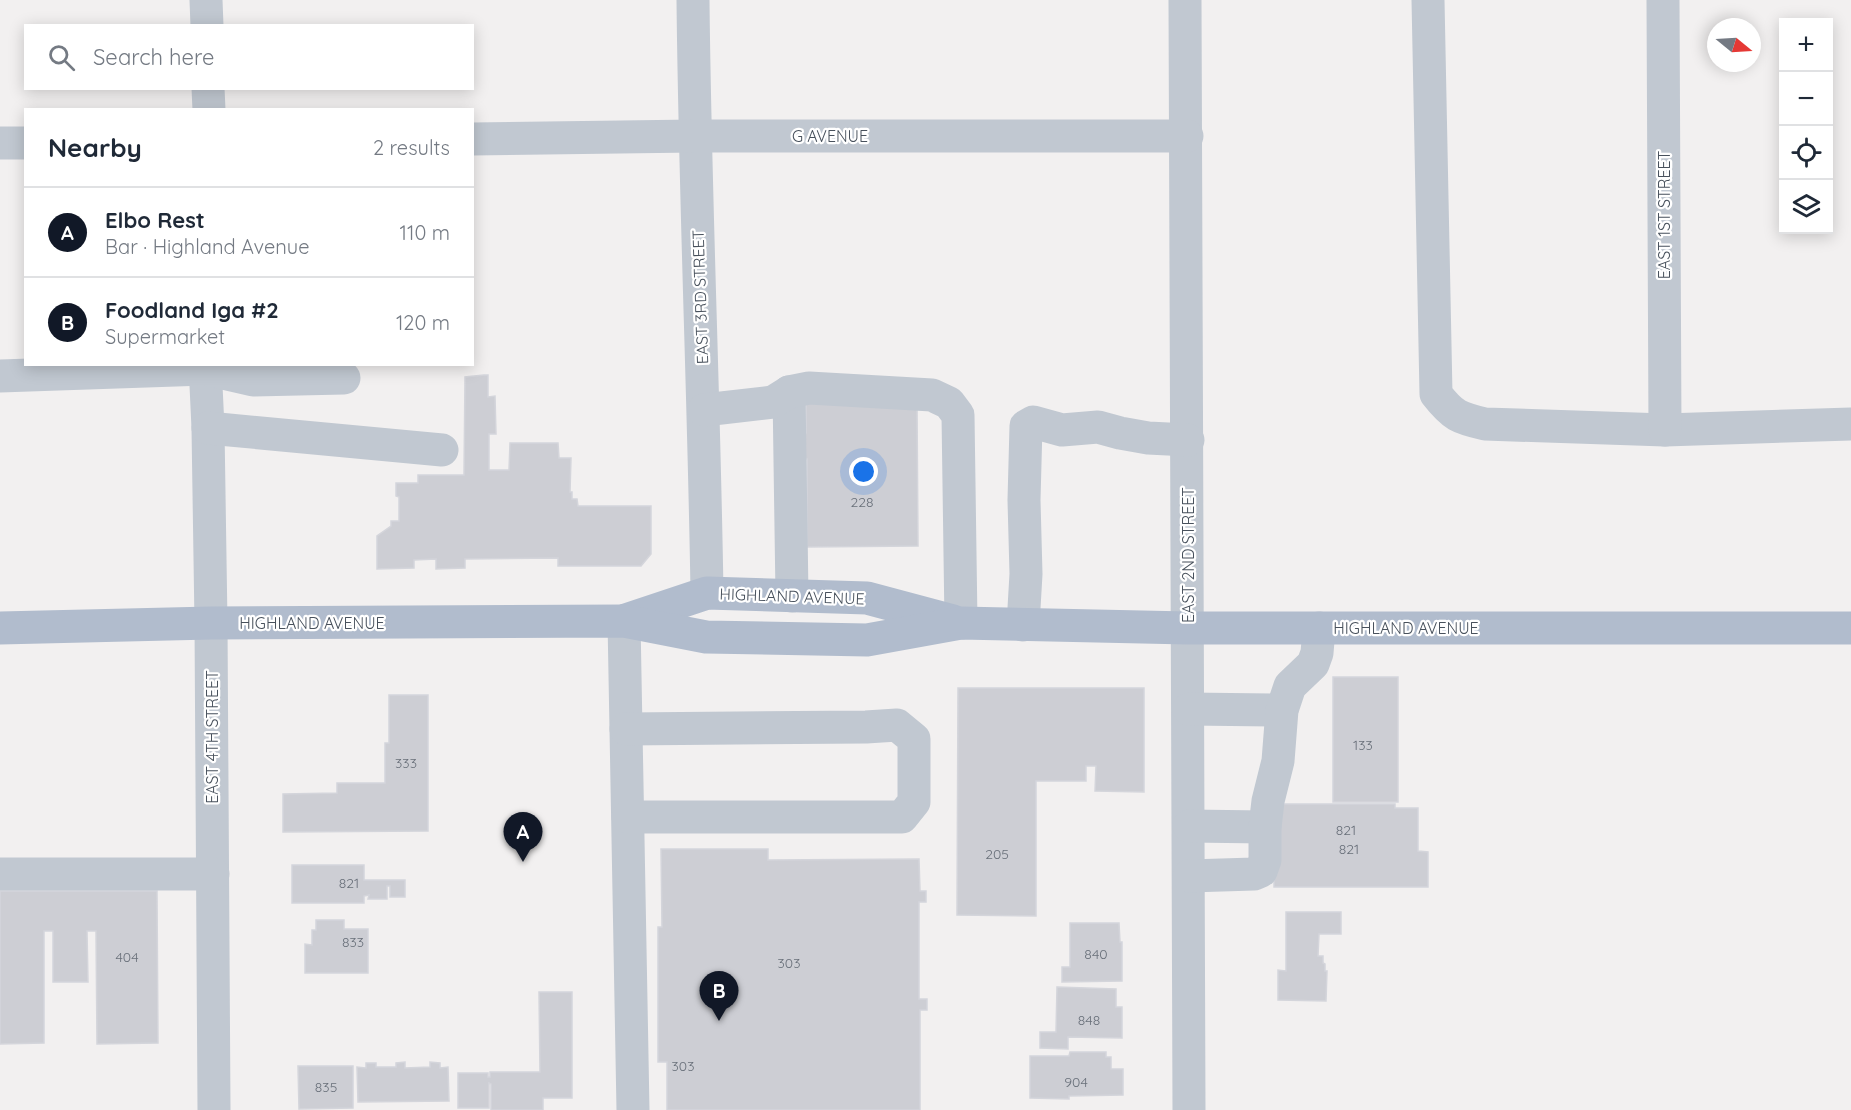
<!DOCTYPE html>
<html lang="en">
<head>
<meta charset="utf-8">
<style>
  body { margin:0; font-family:Quicksand,sans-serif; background:#f2f2f3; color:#1f2937 }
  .controls { position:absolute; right:18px; top:18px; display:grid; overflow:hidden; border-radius:0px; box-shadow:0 3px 15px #0003 }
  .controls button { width:54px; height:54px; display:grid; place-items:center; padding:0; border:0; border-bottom:2px solid #e0e1e3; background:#fff; color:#1f2937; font:30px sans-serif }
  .compass { position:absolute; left:1707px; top:18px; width:54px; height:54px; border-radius:50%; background:#fff; box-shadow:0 3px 15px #0003; rotate:108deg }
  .you { position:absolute; left:864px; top:472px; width:21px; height:21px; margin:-15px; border:4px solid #fff; border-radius:50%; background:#1a73e8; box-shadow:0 0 0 9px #1a73e833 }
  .badge { display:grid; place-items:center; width:39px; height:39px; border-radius:50%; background:#111827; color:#fff; font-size:20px; font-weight:700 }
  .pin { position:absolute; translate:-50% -50px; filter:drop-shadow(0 2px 3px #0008) }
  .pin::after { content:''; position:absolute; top:32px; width:21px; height:18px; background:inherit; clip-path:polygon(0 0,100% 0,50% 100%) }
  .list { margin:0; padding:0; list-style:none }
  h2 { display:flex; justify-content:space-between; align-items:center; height:78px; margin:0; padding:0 24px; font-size:26px }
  h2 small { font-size:20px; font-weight:400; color:#747a83 }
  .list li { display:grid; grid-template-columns:39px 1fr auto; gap:18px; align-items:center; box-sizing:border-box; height:90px; padding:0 24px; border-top:2px solid #e0e1e3 }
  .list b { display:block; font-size:22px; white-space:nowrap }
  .list p { margin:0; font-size:20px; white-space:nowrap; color:#747a83 }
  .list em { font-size:20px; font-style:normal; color:#747a83 }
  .icon { flex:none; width:33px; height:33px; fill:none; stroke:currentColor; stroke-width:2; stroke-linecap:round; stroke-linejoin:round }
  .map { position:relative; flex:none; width:1851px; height:1110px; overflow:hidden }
  .search { position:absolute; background:#fff; box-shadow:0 3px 15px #0003; left:24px; top:24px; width:450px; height:66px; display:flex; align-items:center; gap:15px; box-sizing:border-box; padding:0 21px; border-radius:0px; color:#747a83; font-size:22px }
  .panel { position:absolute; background:#fff; box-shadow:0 3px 15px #0003; left:24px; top:108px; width:450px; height:258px; border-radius:0px }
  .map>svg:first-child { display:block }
</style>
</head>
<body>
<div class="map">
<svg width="1851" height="1110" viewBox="0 0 1851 1110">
  <rect width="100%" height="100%" fill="#f2f0f0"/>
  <g fill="#cdced4" stroke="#d4d5db" stroke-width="1.5">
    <polygon points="484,375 488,375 488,397 495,396 496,434 489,434 489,470 509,470 510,443 558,443 559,458 571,458 570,492 572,492 572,499 577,499 578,506 651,506 651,554 641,566 558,566 558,558 465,559 465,568 436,569 436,559 414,560 414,568 377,569 377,536 391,526 391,521 399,521 399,497 396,496 396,483 418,483 418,475 464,475 465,377"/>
    <polygon points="806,402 917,402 918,546 807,547 807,459 802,459 801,433 806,433"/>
    <rect x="1333" y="677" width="65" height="125"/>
    <polygon points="958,688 1144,688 1144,792 1095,791 1096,766 1086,766 1086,781 1036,781 1036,916 957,915"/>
    <polygon points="389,695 428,695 428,831 283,832 283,794 337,793 337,783 385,783 385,743 389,743"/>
    <polygon points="1274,804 1395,804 1395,808 1418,808 1418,851 1428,852 1428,887 1274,887"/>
    <polygon points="661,849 768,849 768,860 919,859 920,891 926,891 926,902 919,902 919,999 927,999 927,1010 920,1010 920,1110 667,1110 667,1062 658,1062 658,927 662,927"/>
    <polygon points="292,865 364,865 364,880 405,880 405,897 390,897 390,886 387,886 387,899 368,899 369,895 364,896 364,903 292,903"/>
    <polygon points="0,891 157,891 158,1043 97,1044 96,931 87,931 88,982 53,982 53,931 44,931 44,1043 0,1044"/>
    <polygon points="1286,912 1341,912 1341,934 1319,934 1318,956 1323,956 1323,963 1325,964 1325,971 1327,971 1326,1001 1278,1000 1278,970 1286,971"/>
    <polygon points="316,920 344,920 344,929 368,929 368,973 305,973 305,944 312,945 312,930 316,930"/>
    <polygon points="1070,923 1119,923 1120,942 1122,942 1122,981 1062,982 1062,967 1070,967"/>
    <polygon points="1057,987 1116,989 1116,1007 1122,1007 1122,1038 1068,1037 1068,1049 1040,1048 1040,1032 1056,1032"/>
    <polygon points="539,992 572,992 572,1098 543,1098 543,1110 491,1110 491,1084 489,1083 489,1108 458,1108 458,1073 488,1073 488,1077 490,1077 490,1072 540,1072"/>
    <polygon points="1070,1052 1106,1052 1106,1057 1111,1057 1111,1069 1123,1069 1123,1095 1069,1096 1069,1099 1030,1098 1030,1056 1069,1056"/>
    <polygon points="405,1062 405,1068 430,1067 430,1062 440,1063 440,1068 448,1067 449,1101 358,1102 357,1067 366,1068 366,1063 376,1063 376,1067 396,1067 396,1063"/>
    <polygon points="298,1066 353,1066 353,1108 299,1109"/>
  </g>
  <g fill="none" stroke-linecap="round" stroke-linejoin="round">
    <g stroke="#c1c8d1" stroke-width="33">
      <polyline points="206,0 207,26"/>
      <path d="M693,0C695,198 704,395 707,593"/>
      <polyline points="1185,0 1189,1110"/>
      <path d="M1428,0L1436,394C1453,416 1459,418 1485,424L1665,430L1851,424"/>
      <polyline points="1663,0 1665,430"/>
      <polyline points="208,88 209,110"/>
      <polyline points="472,139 695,136 1187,136"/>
      <polyline points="0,143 26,143"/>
      <polyline points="205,364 208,428 211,623 214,1110"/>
      <polyline points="0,376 205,369 253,380 344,378"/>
      <polyline points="789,392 792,596"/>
      <polyline points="704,410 773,402 789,392 809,388 932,395 949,403 958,415 961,623"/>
      <polyline points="208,428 442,450"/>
      <polyline points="624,621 633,1110"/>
      <polyline points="1023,625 1026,574 1024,500 1026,426 1033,422 1062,430 1098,427 1120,433 1148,438 1188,440"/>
      <polyline points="1189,709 1282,710"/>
      <polyline points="626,729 866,727 897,725 914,739 914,802 902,817 628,817"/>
      <polyline points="1189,826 1265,827"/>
      <polyline points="0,874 213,874"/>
      <polyline points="1189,876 1254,874 1261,871 1265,860 1265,827 1268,801 1278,761 1282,710 1290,686 1313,664 1317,653 1319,628"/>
    </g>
    <g stroke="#b1bccd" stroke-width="33">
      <polyline points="626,620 707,593 867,598 953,621"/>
      <polyline points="0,628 211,623 624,621 706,637 867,640 961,623 1188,628 1851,628"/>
    </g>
  </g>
  <g text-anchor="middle" stroke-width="4.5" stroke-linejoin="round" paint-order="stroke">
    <g font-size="14" fill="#69707a">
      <text x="862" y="507">228</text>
      <text x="1363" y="750">133</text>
      <text x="406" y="768">333</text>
      <text x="1346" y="835">821</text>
      <text x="1349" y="854">821</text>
      <text x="997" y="859">205</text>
      <text x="349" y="888">821</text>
      <text x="353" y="947">833</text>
      <text x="1096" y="959">840</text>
      <text x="127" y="962">404</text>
      <text x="789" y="968">303</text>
      <text x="1089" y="1025">848</text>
      <text x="683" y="1071">303</text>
      <text x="1076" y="1087">904</text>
      <text x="326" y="1092">835</text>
    </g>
    <g font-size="16" fill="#48515c" stroke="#fff">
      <text x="830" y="142">G AVENUE</text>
      <text transform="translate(1664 215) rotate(-90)" y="6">EAST 1ST STREET</text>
      <text transform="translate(700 297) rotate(-92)" y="6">EAST 3RD STREET</text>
      <text transform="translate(1188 555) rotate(-90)" y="6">EAST 2ND STREET</text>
      <text transform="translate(792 596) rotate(2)" y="6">HIGHLAND AVENUE</text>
      <text x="312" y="629">HIGHLAND AVENUE</text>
      <text x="1406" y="634">HIGHLAND AVENUE</text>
      <text transform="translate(212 737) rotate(-90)" y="6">EAST 4TH STREET</text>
    </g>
  </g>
</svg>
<div class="controls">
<button>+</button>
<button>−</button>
<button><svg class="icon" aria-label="locate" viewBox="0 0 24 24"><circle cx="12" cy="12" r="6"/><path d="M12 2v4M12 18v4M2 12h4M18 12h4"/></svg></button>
<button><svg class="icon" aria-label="layers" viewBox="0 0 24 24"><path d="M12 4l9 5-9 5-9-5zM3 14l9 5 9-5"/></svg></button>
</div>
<svg class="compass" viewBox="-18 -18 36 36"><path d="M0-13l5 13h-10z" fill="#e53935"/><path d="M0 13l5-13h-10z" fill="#747a83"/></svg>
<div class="you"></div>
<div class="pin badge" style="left:523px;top:862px">A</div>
<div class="pin badge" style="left:719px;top:1021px">B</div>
<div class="search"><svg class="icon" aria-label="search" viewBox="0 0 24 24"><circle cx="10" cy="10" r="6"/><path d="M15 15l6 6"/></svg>Search here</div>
<section class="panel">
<h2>Nearby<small>2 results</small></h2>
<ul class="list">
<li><span class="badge">A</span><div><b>Elbo Rest</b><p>Bar · Highland Avenue</p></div><em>110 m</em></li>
<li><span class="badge">B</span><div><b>Foodland Iga #2</b><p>Supermarket</p></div><em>120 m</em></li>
</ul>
</section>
</div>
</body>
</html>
